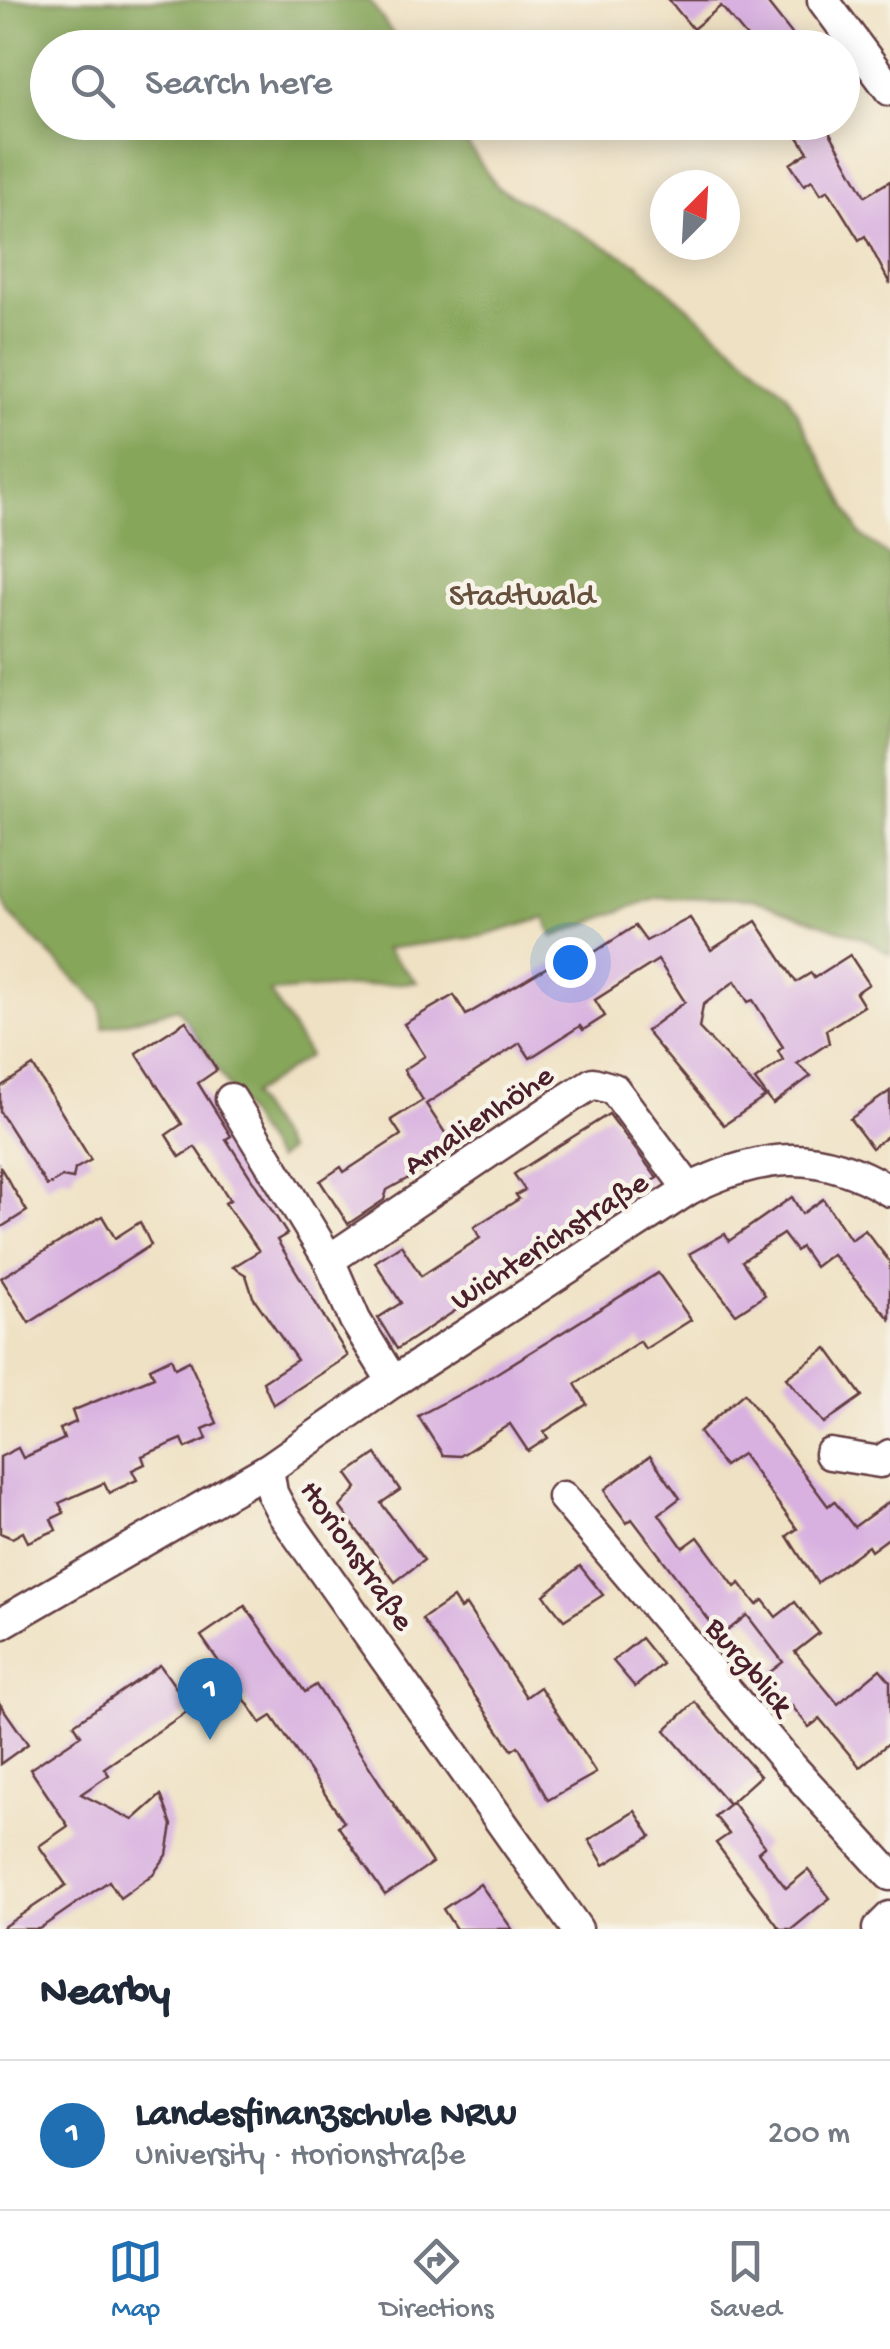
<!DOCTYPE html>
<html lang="en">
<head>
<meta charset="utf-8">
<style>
  body { margin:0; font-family:"Gochi Hand",sans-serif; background:#f2f2f3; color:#1f2937 }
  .compass { position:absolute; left:650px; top:170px; width:90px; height:90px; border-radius:50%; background:#fff; box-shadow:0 5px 25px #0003; rotate:24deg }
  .you { position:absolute; left:570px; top:962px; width:35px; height:35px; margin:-25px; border:8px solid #fff; border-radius:50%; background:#1a73e8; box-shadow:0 0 0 15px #1a73e833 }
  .badge { display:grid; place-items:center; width:65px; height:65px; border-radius:50%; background:#1f6fb2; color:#fff; font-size:32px; font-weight:700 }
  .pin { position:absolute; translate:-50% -82px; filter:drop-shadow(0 2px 5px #0008) }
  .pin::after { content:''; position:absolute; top:52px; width:35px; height:30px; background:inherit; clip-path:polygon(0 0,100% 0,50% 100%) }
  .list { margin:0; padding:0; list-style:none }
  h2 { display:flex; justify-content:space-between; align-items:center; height:130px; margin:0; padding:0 40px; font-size:42px }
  h2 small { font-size:32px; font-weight:400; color:#747a83 }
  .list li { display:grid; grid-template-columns:65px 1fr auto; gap:30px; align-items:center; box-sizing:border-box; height:150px; padding:0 40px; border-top:2px solid #e0e1e3 }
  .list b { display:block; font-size:38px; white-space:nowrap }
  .list p { margin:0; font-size:32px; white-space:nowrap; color:#747a83 }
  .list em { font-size:32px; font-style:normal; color:#747a83 }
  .icon { flex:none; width:55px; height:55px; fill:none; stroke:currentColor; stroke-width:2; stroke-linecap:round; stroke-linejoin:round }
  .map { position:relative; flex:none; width:890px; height:1929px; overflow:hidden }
  .search { position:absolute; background:#fff; box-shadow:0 5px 25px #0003; left:30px; right:30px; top:30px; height:110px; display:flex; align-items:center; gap:25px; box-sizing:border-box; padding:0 35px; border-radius:55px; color:#747a83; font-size:38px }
  .sheet { height:280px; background:#fff }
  nav { display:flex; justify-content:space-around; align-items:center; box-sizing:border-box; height:140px; border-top:2px solid #e0e1e3; background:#fff; font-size:28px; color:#747a83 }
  nav a { display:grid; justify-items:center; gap:5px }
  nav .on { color:#1f6fb2 }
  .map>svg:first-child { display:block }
</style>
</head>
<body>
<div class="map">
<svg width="890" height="1929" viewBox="0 0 890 1929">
  <rect width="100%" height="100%" fill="#f7f3e8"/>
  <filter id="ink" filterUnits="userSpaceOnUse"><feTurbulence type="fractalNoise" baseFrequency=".01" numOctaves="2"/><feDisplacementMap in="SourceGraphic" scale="20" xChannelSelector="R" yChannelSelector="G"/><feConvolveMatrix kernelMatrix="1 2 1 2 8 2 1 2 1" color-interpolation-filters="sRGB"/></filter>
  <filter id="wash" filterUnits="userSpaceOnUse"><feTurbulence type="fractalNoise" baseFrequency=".0048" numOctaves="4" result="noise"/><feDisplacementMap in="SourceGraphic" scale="40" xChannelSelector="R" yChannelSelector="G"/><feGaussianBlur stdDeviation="2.25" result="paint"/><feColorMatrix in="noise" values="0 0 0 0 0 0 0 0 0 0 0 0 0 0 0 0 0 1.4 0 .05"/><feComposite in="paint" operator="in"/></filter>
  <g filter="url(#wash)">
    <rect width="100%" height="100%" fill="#efe1c3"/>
    <polygon fill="#86a65a" stroke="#686242" stroke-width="2.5" points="0,0 369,0 402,47 48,48 48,122 453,123 497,187 638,264 786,392 860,534 890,557 890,954 865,939 752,899 657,897 553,937 545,918 484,936 385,949 417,982 270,992 309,1056 251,1095 287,1151 276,1160 178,1008 104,1028 100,1004 10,915 0,893"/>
    <g id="blocks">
      <g fill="#d8b1e0">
        <polygon points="669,0 765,0 803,48 756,48 721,6 693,29"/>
        <polygon points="788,122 824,122 865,196 890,181 890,284 865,236 859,240 828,190 821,194 812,180 804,185 790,164 808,152"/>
        <polygon points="690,918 711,950 756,921 796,982 811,973 814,978 850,955 869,984 856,993 864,1006 826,1030 829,1043 797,1064 811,1076 773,1104 755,1080 783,1060 778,1051 783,1047 753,1000 748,1002 735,981 703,1005 699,1028 765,1097 724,1125 646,1031 685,1002 658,960 595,1000 605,1016 583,1030 580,1026 530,1058 520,1043 426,1104 457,1151 387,1190 384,1200 348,1224 320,1181 341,1167 344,1172 401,1135 391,1120 423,1100 404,1070 425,1056 404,1024 454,995 466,1015 566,956 573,966 635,926 646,941"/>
        <polygon points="186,1021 217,1070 198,1083 231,1136 226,1139 287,1234 277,1240 348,1356 273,1405 263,1382 297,1360 253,1297 246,1275 233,1267 259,1251 225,1203 230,1200 195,1147 180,1157 166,1135 182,1124 136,1053"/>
        <polygon points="33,1066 91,1160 75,1169 73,1179 62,1177 47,1186 0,1112 0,1087"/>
        <polygon points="890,1091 890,1134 872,1148 850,1119"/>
        <polygon points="609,1114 657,1178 397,1349 378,1318 401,1303 375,1262 401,1245 421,1276 480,1238 474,1227 519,1199 516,1195 525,1190 514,1174"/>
        <polygon points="0,1167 27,1211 0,1228"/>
        <polygon points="792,1197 802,1214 823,1199 851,1240 865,1230 890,1262 890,1319 832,1254 815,1267 801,1247 796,1251 783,1234 742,1261 765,1295 736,1314 689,1254 725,1234 729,1241"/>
        <polygon points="102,1216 115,1238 140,1222 151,1245 29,1323 1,1278"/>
        <polygon points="658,1273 691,1320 645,1349 640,1341 575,1384 587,1404 544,1432 548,1438 528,1451 510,1424 460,1456 443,1455 418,1416 481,1383"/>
        <polygon points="827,1348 862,1396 824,1423 786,1378"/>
        <polygon points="171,1358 175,1368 189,1361 201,1387 217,1423 203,1429 207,1439 186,1448 182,1439 142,1456 145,1464 132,1470 137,1480 109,1493 104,1483 59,1503 64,1513 51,1519 56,1530 28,1542 23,1532 12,1538 0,1533 0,1457 18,1448 23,1458 64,1439 60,1429 76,1422 72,1411 154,1377 150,1368"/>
        <polygon points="744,1393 828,1506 834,1501 854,1527 890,1501 890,1537 871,1551 868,1546 817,1583 787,1536 797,1529 742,1454 724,1466 699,1432"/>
        <polygon points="376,1454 400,1490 381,1503 424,1560 395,1582 340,1507 357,1488 347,1474"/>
        <polygon points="650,1456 680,1498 659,1514 683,1548 698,1537 735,1587 740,1583 757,1605 763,1600 776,1617 795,1602 819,1633 795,1652 838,1704 880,1669 890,1681 890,1742 860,1767 820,1719 809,1727 792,1706 786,1712 760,1680 783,1662 747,1615 721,1636 632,1519 627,1523 607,1496 605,1489"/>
        <polygon points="580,1566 603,1595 564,1620 544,1595"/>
        <polygon points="453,1598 460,1609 466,1605 526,1697 540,1687 596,1773 548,1800 518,1746 512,1750 422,1619"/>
        <polygon points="245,1606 305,1692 316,1685 432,1863 385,1895 338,1826 344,1822 272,1716 261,1723 201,1636"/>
        <polygon points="641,1638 662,1664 635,1687 613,1661"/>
        <polygon points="160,1665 191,1709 104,1768 109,1775 81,1794 133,1820 161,1795 172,1825 167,1855 153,1874 120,1898 109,1881 39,1929 0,1929 66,1885 39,1846 68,1826 30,1769 81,1735 74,1724"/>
        <polygon points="695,1702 760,1776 729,1804 665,1730"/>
        <polygon points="0,1704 28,1744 0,1764"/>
        <polygon points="732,1802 765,1846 758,1852 786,1888 808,1870 830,1898 792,1929 780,1929 716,1843 729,1834 715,1816"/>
        <polygon points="635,1811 651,1836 604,1865 589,1840"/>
        <polygon points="480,1884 512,1929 456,1929 443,1909"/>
      </g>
    </g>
  </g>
  <g filter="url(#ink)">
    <use href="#blocks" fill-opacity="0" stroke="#633c42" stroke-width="2.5"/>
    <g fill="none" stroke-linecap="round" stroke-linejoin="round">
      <g stroke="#633c42" stroke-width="35">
        <g id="street">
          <polyline points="823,0 890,90"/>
          <polyline points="231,1099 329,1260"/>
          <polyline points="393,1382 355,1320 329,1260 569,1098 593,1083 614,1089 689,1189"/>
          <polyline points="830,1454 880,1462 890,1455"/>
          <polyline points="268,1469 272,1493 283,1514 577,1929"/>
          <polyline points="563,1497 789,1764 890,1875"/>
          <path d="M0,1624L268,1469L393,1382L689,1189C762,1153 818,1147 890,1191"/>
          <polyline points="878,1929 890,1917"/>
        </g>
      </g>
      <use href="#street" stroke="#fff" stroke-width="30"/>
    </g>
  </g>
  <g text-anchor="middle" stroke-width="9" stroke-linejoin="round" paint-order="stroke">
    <g font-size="32" fill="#664f3c" stroke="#f7f3e8">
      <text x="522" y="604">Stadtwald</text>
    </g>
    <g font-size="32" fill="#4a1f2b" stroke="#f7f3e8">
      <text transform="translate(477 1118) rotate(-34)" y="11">Amalienhöhe</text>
      <text transform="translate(548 1239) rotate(-33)" y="11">Wichterichstraße</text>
      <text transform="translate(359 1554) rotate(55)" y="11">Horionstraße</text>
      <text transform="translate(751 1665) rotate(50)" y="11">Burgblick</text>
    </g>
  </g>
</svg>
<svg class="compass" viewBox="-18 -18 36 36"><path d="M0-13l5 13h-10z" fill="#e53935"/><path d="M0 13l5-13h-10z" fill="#747a83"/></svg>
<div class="you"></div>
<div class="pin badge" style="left:210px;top:1740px">1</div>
<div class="search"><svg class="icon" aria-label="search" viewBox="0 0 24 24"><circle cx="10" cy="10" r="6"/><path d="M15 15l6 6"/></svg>Search here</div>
</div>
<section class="sheet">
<h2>Nearby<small></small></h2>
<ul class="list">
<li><span class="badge">1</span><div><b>Landesfinanzschule NRW</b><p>University · Horionstraße</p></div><em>200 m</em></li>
</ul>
</section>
<nav>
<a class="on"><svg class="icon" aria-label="map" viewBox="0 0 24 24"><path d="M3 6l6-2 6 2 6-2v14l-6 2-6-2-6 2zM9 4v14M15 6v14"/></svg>Map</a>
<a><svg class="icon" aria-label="directions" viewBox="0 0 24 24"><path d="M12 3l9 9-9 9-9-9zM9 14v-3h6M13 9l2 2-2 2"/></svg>Directions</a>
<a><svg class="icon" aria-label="saved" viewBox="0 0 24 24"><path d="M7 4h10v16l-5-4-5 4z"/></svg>Saved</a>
</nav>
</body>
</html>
